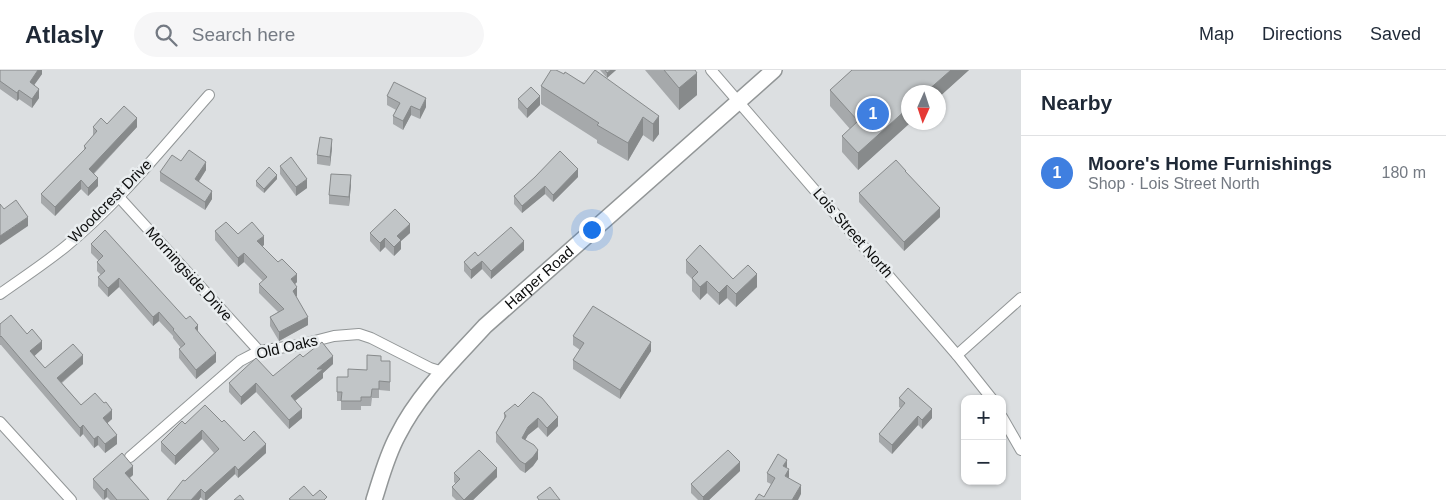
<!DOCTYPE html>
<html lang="en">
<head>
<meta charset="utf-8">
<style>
  body { margin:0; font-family:Arial,sans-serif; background:#f6f6f7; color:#1f2937 }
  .controls { position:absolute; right:15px; bottom:15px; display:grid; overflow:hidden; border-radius:10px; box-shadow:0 1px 4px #0004 }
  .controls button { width:45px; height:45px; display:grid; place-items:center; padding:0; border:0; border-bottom:1px solid #e0e1e3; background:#fff; color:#1f2937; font:25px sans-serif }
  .compass { position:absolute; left:901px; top:15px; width:45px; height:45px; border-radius:50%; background:#fff; box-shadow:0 1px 4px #0004; rotate:183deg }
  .you { position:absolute; left:591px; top:159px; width:18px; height:18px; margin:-12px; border:4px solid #fff; border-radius:50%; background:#1a73e8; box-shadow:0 0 0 8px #1a73e833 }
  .badge { display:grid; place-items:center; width:32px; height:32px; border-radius:50%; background:#90580f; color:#fff; font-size:16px; font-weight:700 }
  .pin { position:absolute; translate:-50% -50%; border:2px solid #fff; box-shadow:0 1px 5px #0006 }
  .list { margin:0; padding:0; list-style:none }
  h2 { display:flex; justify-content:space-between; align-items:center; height:65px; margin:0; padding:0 20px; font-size:21px }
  h2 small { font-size:16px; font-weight:400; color:#747a83 }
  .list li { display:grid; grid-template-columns:32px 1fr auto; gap:15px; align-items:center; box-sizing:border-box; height:75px; padding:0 20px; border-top:1px solid #e0e1e3 }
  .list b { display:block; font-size:19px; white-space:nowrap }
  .list p { margin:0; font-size:16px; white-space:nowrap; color:#747a83 }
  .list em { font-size:16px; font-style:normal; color:#747a83 }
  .icon { flex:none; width:28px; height:28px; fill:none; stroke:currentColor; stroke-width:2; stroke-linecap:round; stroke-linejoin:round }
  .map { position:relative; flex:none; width:1021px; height:430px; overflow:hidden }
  header { display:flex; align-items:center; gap:30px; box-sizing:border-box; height:70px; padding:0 25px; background:#fff; border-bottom:1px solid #e0e1e3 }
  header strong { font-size:24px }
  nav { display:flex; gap:28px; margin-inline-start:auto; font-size:18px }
  .search { width:350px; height:45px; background:#f6f6f7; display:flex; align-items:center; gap:12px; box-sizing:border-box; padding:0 18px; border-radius:28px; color:#747a83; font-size:19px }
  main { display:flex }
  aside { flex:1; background:#fff }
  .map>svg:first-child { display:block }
</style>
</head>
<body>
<header>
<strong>Atlasly</strong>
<div class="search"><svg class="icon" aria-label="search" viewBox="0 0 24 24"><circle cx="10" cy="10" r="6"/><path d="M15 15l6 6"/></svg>Search here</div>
<nav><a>Map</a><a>Directions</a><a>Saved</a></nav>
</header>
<main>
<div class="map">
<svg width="1021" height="430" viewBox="0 0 1021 430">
  <rect width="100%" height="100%" fill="#dcdfe1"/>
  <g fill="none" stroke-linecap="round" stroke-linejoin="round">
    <g stroke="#929697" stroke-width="12">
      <g id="street">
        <polyline points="711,0 957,285 992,329"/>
        <polyline points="118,126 259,281"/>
        <path d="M0,224C21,209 44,194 65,177C117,135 164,76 209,25"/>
        <polyline points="957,285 1021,228"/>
        <polyline points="1002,347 1021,380"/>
        <polyline points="0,352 71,430"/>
        <polyline points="130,387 240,291 259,281 299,275 334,266 359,264 371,268 430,298 443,302"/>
      </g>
    </g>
    <g stroke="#929697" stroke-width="18">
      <g id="secondary">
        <path id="s1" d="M374,430C381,408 387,385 398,365C419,323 454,290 485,256L774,0"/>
      </g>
    </g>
    <use href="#street" stroke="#fff" stroke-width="10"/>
    <use href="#secondary" stroke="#fff" stroke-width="15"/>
  </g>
  <g fill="#a6a9ab">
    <polygon points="0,0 42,0 42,4 34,15 39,28 32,38 19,29 17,31 0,19"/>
    <polygon points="600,0 616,0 607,8"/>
    <polygon points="645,0 695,0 697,25 679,40"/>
    <polygon points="852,0 969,0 858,100 842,82 842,66 850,59 830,36 830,20"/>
    <polygon points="564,4 659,46 659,64 653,72 643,65 628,91 597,73 597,70 541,34 541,16"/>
    <polygon points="387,26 426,37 420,49 411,45 403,60 393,54 393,46 396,40 387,35"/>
    <polygon points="518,29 540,35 527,48 518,38"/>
    <polygon points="107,54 137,57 94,104 98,116 88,126 81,119 55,146 41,133 41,124 84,80 84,76 93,66 93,57"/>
    <polygon points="332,78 330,96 317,94 317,85"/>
    <polygon points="181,91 206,100 199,111 212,129 205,140 160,111 160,102"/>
    <polygon points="280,96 307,118 296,126 280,104"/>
    <polygon points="578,107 553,132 545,124 522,143 514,134 514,126"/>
    <polygon points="277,109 264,123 256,116 256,111"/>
    <polygon points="351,114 349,136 329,134 329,125"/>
    <polygon points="859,123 940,147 904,181 859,132"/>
    <polygon points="215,161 238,164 264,175 262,176 297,212 295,214 297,226 296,226 308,255 279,271 270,256 270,247 278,242 259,223 259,214 263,211 244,192 238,197 215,170"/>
    <polygon points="370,163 410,163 401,171 401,179 394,186 385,177 380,182 370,171"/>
    <polygon points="91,174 198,262 216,292 196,309 179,288 179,279 181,278 173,268 173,266 159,251 153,256 119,217 108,227 98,216 98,207 101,205 97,201 97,192 99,191 91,183"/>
    <polygon points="524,180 491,209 482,199 471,209 464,201 464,192 478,186"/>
    <polygon points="686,190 733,209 757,217 736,237 727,228 719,235 707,223 700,230 692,221 692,209 686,203"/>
    <polygon points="0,254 27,264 42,279 34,286 45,298 83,294 62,313 81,335 112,349 107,353 117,374 105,383 98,375 94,378 83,364 80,367 1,275 0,275"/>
    <polygon points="573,266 651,281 620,329 573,299 573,290 580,280 573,275"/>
    <polygon points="303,287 333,294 323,303 323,308 295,331 302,348 289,359 256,322 241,335 229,322 229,313 273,306"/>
    <polygon points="381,291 390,291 390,321 379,320 379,328 372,328 371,336 361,336 361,340 341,340 341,331 337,331 337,307 348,307 367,300"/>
    <polygon points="899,328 932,348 922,359 918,355 892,384 879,372 879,364 901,338 899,337"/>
    <polygon points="518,337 558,356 547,367 538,357 528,365 525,370 538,389 533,396 525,403 520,400 496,372 496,363 504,349 504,343"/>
    <polygon points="222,352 244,371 266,383 238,408 235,404 207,430 203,430 185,411 214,383 202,369 175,395 161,381 161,372 185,354"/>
    <polygon points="787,398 789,408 801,424 764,427 771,414 767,412 767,403"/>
    <polygon points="740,401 709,430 698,430 691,423 691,414"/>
    <polygon points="454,403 497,407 473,430 456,430 452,426 452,417 456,414 454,412"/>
    <polygon points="133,405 130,408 149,430 110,430 107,427 103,430 93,418 93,409"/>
  </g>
  <g fill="#878a8b">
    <polygon points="38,0 42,0 42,4 30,21 30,12"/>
    <polygon points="611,0 616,0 607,8 607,3"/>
    <polygon points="951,0 969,0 938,28 938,22 926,22"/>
    <polygon points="697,3 697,25 679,40 679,18"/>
    <polygon points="39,19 39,28 32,38 32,29"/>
    <polygon points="19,20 19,29 17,31 17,23"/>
    <polygon points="540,26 540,35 527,48 527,39"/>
    <polygon points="426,28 426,37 420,49 420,40"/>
    <polygon points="411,36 411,45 403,60 403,51"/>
    <polygon points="908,38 908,52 911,52 858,100 858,83"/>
    <polygon points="659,46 659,64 653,72 653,54"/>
    <polygon points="643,47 643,65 628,91 628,73"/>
    <polygon points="137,48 137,57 89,108 89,99"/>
    <polygon points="332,69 332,78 330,96 330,87"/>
    <polygon points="206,92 206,100 195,117 195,109"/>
    <polygon points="578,99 578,107 553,132 553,125"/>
    <polygon points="277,105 277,109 264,123 264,119"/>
    <polygon points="351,105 351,114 349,136 349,127"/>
    <polygon points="98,108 98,116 88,126 88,118"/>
    <polygon points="307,109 307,118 296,126 296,117"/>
    <polygon points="81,110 81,119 55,146 55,137"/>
    <polygon points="545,116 545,124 522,143 522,136"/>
    <polygon points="212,121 212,129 205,140 205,132"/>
    <polygon points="940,138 940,147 904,181 904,172"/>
    <polygon points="28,147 28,156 0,175 0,166"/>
    <polygon points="410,154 410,163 401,171 401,179 394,186 394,177 397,166"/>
    <polygon points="264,166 264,175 257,180 257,171"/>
    <polygon points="385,168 385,177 380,182 380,173"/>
    <polygon points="524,171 524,180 491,209 491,201"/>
    <polygon points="244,183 244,192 238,197 238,188"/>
    <polygon points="482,191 482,199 471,209 471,200"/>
    <polygon points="297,204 297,212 291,218 291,209"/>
    <polygon points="757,204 757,217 736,237 736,224"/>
    <polygon points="119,208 119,217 108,227 108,218"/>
    <polygon points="707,211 707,223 700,230 700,217"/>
    <polygon points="727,215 727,228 719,235 719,223"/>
    <polygon points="297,217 297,226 293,229 293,221"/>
    <polygon points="159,242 159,251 153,256 153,247"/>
    <polygon points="308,247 308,255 279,271 279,262"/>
    <polygon points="198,255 198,264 195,258"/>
    <polygon points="42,271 42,279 30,290 30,281"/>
    <polygon points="651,272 651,281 620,329 620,320"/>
    <polygon points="216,283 216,292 196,309 196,300"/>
    <polygon points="83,285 83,294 57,316 57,308"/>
    <polygon points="333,286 333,294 323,303 323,308 291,334 291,326 317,299"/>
    <polygon points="256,313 256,322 241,335 241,327"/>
    <polygon points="302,339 302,348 289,359 289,350"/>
    <polygon points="932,339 932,348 922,359 922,350"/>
    <polygon points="112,340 112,349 103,357 103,348"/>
    <polygon points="918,346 918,355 892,384 892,375"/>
    <polygon points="558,347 558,356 547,367 547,358"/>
    <polygon points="538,348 538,357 528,365 522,376 522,368 528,357"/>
    <polygon points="83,355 83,364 80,367 80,358"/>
    <polygon points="202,360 202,369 175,395 175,386"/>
    <polygon points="117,365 117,374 105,383 105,374"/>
    <polygon points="98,366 98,375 94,378 94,369"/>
    <polygon points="266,374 266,383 238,408 238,400"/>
    <polygon points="538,380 538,389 533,396 525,403 525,394"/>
    <polygon points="787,390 787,398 783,396"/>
    <polygon points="740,392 740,401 709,430 703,430 703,427"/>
    <polygon points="133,396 133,405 125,411 125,403"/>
    <polygon points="235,396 235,404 207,430 205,430 205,423"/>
    <polygon points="497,398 497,407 473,430 464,430"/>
    <polygon points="789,399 789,408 785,406"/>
    <polygon points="801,415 801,424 798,430 792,430"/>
    <polygon points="107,418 107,427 104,430 104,421"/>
    <polygon points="201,419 201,427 199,430 191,430"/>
  </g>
  <g fill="#c1c5c7" stroke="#878a8b">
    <polygon points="0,0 38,0 30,12 39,19 32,29 19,20 17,23 0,11"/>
    <polygon points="551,0 556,0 564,4 565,2 584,14 595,0 659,46 653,54 643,47 628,73 597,55 599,53 541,16"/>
    <polygon points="605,0 611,0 607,3"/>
    <polygon points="664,0 695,0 697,3 679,18"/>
    <polygon points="852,0 951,0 926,22 908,22 908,38 858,83 842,66 858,51 830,20"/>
    <polygon points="394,12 426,28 420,40 411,36 403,51 393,46 400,33 387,26"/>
    <polygon points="531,17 540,26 527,39 518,29"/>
    <polygon points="124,36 137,48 89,99 98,108 88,118 81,110 55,137 41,124 86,78 84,76 97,61 93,57 101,48 107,54"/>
    <polygon points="320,67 332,69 330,87 317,85"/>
    <polygon points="189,80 206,92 195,109 212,121 205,132 160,102 172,85 181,91"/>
    <polygon points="560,81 578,99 553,125 545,116 522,136 514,126 535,107"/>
    <polygon points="291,87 307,109 296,117 280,96"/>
    <polygon points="896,90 906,101 905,101 940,138 904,172 859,123"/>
    <polygon points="269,97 277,105 264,119 256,111"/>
    <polygon points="331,104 351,105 349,127 329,125"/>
    <polygon points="16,130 28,147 0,166 0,134 4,139"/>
    <polygon points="395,139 410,154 397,166 401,170 394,177 385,168 380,173 370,163"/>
    <polygon points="226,152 238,164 252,152 264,166 257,171 278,192 282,189 297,204 291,209 297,217 293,221 308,247 279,262 270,247 284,239 259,214 267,207 244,183 238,188 215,161"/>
    <polygon points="511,157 524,171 491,201 482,191 471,200 464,192 475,182 478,186"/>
    <polygon points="105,160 186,249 190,246 198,255 195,258 216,283 196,300 179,279 185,274 173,260 174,259 159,242 153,247 119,208 108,218 98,207 105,201 97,192 103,186 91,174"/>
    <polygon points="700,175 733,209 748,195 757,204 736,224 727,215 719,223 707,211 700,217 692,208 698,202 686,190"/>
    <polygon points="593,236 651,272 620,320 573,290 584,273 573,266"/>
    <polygon points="11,245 27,264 32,259 42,271 30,281 45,298 73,274 83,285 57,308 81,335 95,323 104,333 106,332 112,340 103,348 117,365 105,374 98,366 94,369 83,355 80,358 1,266 0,267 0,254"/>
    <polygon points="322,272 333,286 317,299 323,299 291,326 302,339 289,350 256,313 241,327 229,313 256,288 273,306 300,284 303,287"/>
    <polygon points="367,285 381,286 381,291 390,291 390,312 379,311 379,319 372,319 371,327 361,327 361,331 341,331 342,322 337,322 337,307 348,307 348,299 367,300"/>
    <polygon points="908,318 932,339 922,350 918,346 892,375 879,364 905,333 899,328"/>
    <polygon points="533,322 542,328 558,347 547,358 538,348 528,357 522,368 534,375 538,380 533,387 525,394 520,391 496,363 506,346 504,343 515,334 518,337"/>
    <polygon points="205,335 222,352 224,350 244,371 254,361 266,374 238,400 235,396 205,423 201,419 191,430 167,430 183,410 185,411 219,379 202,360 175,386 161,372 182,351 185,354"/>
    <polygon points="479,380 497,398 464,430 452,417 460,409 454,403"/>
    <polygon points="728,380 740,392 703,427 691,414"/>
    <polygon points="122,383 133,396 125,403 149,430 117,430 107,418 104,421 93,409"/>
    <polygon points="778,384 787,390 783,396 789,399 785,406 801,415 792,430 755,430 759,424 764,427 775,408 767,403"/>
    <polygon points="304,416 313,426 320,420 327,427 324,430 291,430 289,429"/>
    <polygon points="550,417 560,430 539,430 537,427"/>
    <polygon points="240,425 244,430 234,430"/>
  </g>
  <g text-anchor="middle" stroke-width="5" stroke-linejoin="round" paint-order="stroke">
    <g font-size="15" fill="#0b0c0c" stroke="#e9edef">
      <text transform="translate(110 131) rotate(-45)" y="5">Woodcrest Drive</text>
      <text transform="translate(853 163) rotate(49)" y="5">Lois Street North</text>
      <text transform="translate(189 204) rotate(48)" y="5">Morningside Drive</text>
      <text dy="5" stroke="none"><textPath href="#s1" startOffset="282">Harper Road</textPath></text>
      <text transform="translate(287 277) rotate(-13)" y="5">Old Oaks</text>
    </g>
  </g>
</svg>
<div class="controls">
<button>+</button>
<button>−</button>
</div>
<svg class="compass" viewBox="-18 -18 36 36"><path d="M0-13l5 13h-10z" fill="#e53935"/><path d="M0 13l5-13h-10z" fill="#747a83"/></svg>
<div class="you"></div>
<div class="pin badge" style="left:873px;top:44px;background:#3f7fe0">1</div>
</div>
<aside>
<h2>Nearby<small></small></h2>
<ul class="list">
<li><span class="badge" style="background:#3f7fe0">1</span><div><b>Moore's Home Furnishings</b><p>Shop · Lois Street North</p></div><em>180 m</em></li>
</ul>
</aside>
</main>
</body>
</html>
